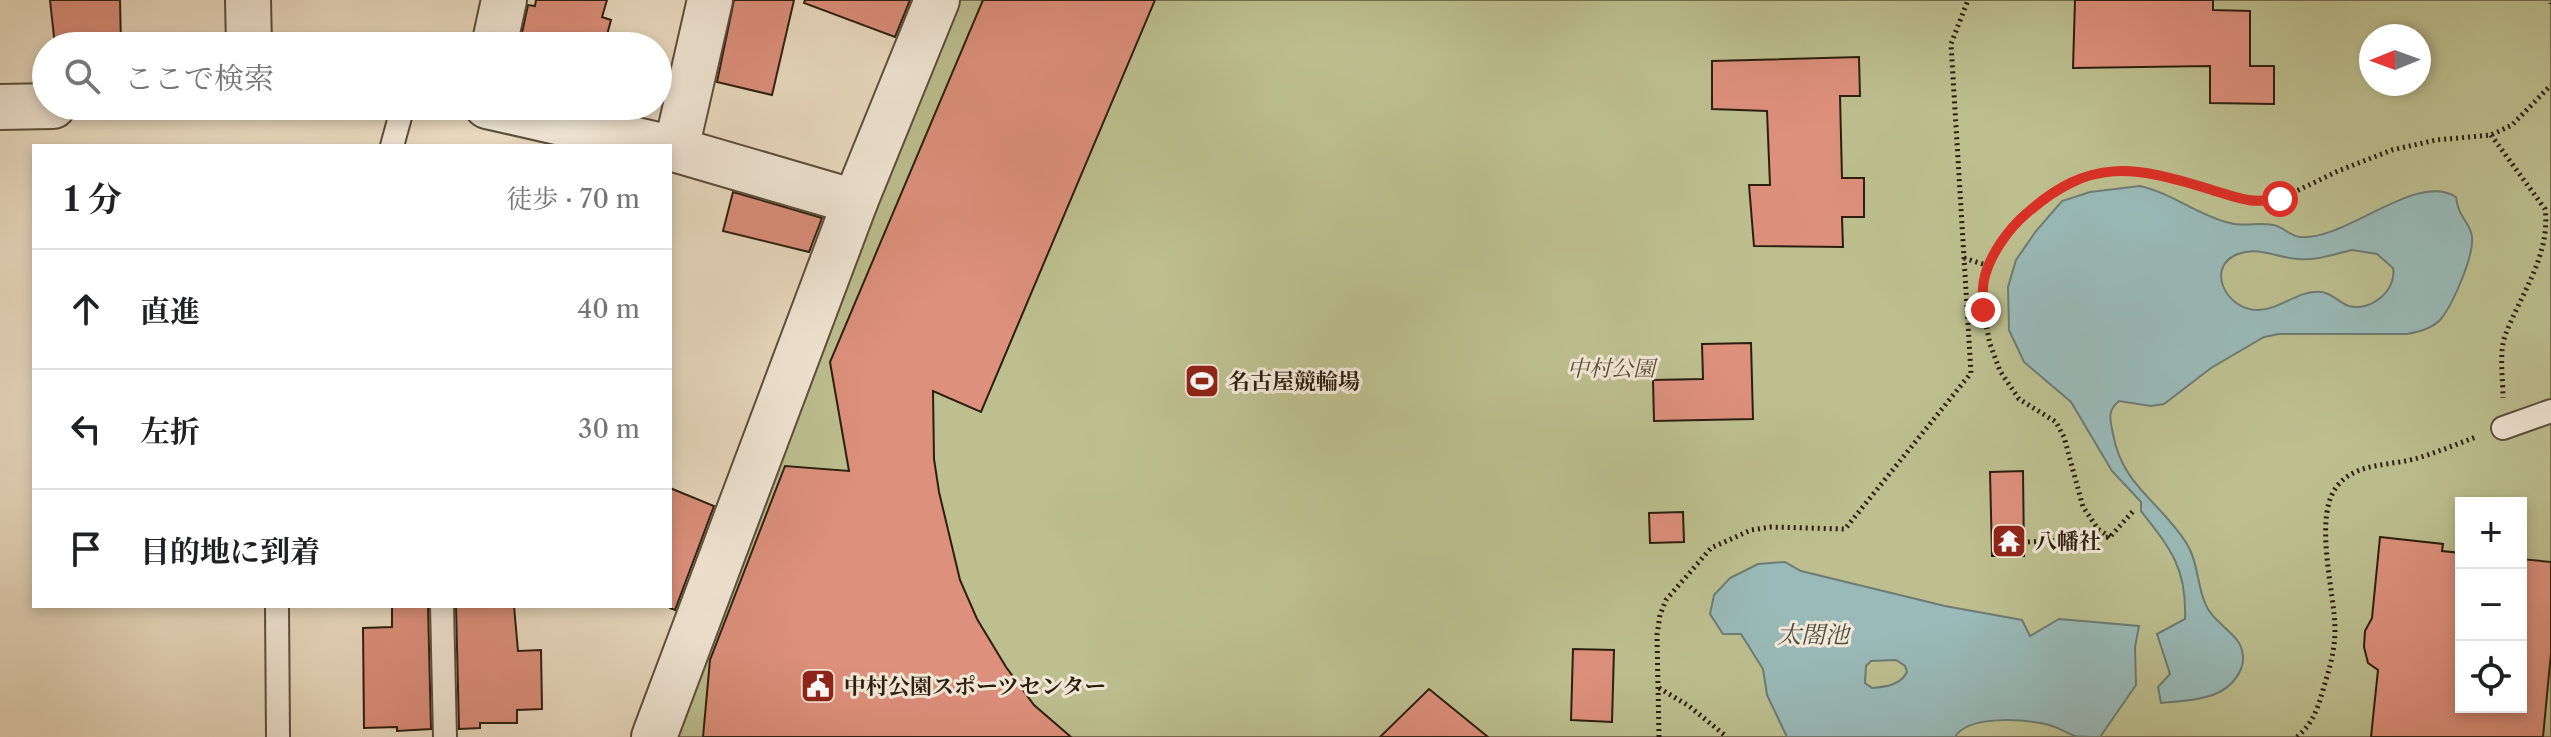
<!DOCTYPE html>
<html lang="ja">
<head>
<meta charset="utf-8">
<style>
  body { margin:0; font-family:"Libre Caslon Text","Noto Serif JP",serif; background:#f6f6f6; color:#202124 }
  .controls { position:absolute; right:24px; bottom:24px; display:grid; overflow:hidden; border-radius:0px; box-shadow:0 4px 12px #0003 }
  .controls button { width:72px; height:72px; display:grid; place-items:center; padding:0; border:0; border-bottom:2px solid #e0e0e0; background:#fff; color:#202124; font:40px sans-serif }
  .compass { position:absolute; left:2359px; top:24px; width:72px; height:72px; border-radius:50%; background:#fff; box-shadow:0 4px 12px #0003; rotate:269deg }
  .stop { position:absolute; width:24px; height:24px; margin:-18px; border:6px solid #d93025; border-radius:50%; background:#fff }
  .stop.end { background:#d93025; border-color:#fff; box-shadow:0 2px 8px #0008 }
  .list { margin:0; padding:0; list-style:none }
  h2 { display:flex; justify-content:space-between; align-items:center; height:104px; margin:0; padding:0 32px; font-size:34px }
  h2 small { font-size:26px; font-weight:400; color:#757577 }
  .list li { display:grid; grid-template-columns:52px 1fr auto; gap:24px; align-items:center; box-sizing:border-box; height:120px; padding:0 32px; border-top:2px solid #e0e0e0 }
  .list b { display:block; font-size:30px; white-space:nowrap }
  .list em { font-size:26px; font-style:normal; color:#757577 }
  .icon { flex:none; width:44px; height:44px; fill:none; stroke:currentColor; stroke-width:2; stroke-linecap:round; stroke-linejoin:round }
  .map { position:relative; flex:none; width:2551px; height:737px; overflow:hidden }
  .search { position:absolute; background:#fff; box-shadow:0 4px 12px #0003; left:32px; top:32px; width:640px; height:88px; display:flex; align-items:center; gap:20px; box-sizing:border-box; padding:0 28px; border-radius:44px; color:#757577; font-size:30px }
  .panel { position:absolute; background:#fff; box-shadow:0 4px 12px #0003; left:32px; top:144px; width:640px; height:464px; border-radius:0px }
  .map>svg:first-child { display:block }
</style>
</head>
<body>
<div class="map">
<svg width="2551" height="737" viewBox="0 0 2551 737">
  <rect width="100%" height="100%" fill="#ebdcc2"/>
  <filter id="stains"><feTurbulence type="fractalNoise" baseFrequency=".0025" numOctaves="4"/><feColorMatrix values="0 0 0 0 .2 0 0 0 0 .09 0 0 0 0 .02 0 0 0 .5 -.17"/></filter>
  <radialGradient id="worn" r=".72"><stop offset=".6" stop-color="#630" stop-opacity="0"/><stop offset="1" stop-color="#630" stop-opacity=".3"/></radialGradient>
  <path fill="#bdbf8f" stroke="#746f4f" stroke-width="2" fill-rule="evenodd" d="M957,0H2551V737H671L672,729ZM2371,36H2419V84H2371ZM2461,503H2521V707H2461Z"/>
  <g fill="#99bab8" stroke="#6d7c74" stroke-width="2" fill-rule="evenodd">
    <path d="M2140,186C2172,193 2199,216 2230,223C2245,227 2259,222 2273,225C2283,226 2289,236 2300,237C2346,241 2416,171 2456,197C2458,218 2471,223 2472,237C2474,256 2453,304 2441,319C2433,328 2419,332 2407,334H2279L2264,337L2211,368L2164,404L2151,406L2119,401C2107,411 2110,419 2113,434C2122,486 2161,502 2187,544C2198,562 2197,584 2205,603C2211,619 2227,627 2237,640C2243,648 2245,660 2241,669C2227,701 2191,700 2161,703L2158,687L2170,674L2157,634L2185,619C2187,569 2171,549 2141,511V502L2112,471L2071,402L2024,362L2009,330L2008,287L2016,260L2036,231L2062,201L2090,192ZM2352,250L2377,254L2393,268C2397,290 2371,312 2349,306C2340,303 2333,294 2322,292C2299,289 2280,310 2258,310C2225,310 2205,266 2238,254C2259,246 2278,258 2298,259C2315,261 2335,254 2352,250Z"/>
    <path d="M1785,562L1801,571L1945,606L2022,620L2030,636L2059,619L2139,626L2135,647L2136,685L2100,737C2092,737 2083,737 2075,736C2065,732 2056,726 2045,724C2022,719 1968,715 1955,737H1787L1767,695L1763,669L1741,634H1723L1710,614L1714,595L1730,578L1758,564ZM1896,660L1905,666L1907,672C1901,685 1885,687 1872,688L1865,683L1866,666L1871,661Z"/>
  </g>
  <g fill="#dd907c" stroke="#2c1f0f" stroke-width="2">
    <polygon points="50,0 120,0 121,46 55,46"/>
    <polygon points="536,0 607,0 602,17 611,20 604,46 534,46 520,42 528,5 535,6"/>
    <polygon points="734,0 794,0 772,95 717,82"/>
    <polygon points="805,0 910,0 895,37 804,3"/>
    <polygon points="983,0 1155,0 981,412 933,391 934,459 939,492 960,580 977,619 1006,667 1034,705 1071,737 703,737 710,660 785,466 849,471 830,362"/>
    <polygon points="2075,0 2213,0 2213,10 2250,11 2250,66 2274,66 2274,104 2210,103 2210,66 2073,68"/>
    <polygon points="1859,57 1860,96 1840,96 1842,178 1864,178 1864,217 1842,217 1843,247 1754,246 1749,185 1770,185 1767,111 1712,109 1712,61"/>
    <polygon points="733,192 822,218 809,252 723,231"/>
    <polygon points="1751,343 1753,419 1654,421 1653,380 1703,379 1702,344"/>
    <polygon points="2023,471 2024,556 1992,556 1990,472"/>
    <polygon points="670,488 714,506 675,610 670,608"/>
    <polygon points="1683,512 1684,542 1650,543 1649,513"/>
    <polygon points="2380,537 2443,544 2442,551 2461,553 2461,707 2521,707 2521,559 2551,562 2551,653 2543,737 2371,737 2378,670 2368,663 2364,647 2365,631 2372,618"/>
    <polygon points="392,606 428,606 431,729 397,731 397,727 364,728 363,628 392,627"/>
    <polygon points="456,606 514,606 518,651 541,650 542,709 517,710 517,723 480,723 480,728 459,729"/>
    <polygon points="1573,649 1614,650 1612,722 1571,720"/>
    <polygon points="1429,689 1488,737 1380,737"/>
  </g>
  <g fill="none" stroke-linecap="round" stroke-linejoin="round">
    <g stroke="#5c4e3c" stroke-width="26">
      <g id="lane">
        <polyline points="392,146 403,106"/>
        <polyline points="2503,428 2551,411"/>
        <polyline points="277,606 278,737"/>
        <polyline points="442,606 445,737"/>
      </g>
    </g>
    <g stroke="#5c4e3c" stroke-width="48">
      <g id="street">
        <polyline points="248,0 249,46"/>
        <polyline points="494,46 504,0"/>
        <polyline points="487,106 662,146"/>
        <polyline points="0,107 53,106"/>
        <polyline points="670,148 855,202"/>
        <polyline points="676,149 710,0"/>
        <polyline points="654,737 855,202 937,0"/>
      </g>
    </g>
    <g stroke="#2c1f0f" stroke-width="5" stroke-dasharray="2 4" stroke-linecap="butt">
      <polyline points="2551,4 2551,3"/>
      <path d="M2491,135L2545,209C2551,255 2520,295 2505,336C2499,353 2503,379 2503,398"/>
      <polyline points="1964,258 1989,266"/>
      <polyline points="2110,537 2098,529 2083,507 2064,437 2056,422 2019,399 2000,371 1990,344 1983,310 1984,280 1992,256 2021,218 2052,191 2081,177 2111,171 2153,172 2257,203 2280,199 2338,171 2392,150 2436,140 2491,135 2512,125 2551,85"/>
      <polyline points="2028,542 2110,537 2135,509"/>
      <polyline points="1659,688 1689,706 1727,737"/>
      <polyline points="1659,737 1657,635 1660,615 1666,600 1711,548 1751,530 1771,527 1845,529 1971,373 1951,44 1968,0"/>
      <path d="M2297,737C2313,723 2317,710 2323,690C2329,670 2335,651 2335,630C2335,593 2312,515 2338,485C2357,462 2392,466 2418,458C2438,452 2457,444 2476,437"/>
    </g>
    <use href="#lane" stroke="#f2e8d7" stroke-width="22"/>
    <use href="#street" stroke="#f2e8d7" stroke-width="44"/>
  </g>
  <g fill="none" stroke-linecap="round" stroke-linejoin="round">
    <path stroke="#d93025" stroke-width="10" d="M1983,310C1983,300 1982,289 1984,280C1989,256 2008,229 2027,213C2091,157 2133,166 2209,189C2238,198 2250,204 2280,199"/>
  </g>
  <defs>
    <g id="stadium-square" transform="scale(1.8)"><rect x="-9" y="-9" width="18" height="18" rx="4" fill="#8f2418" stroke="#f2e8d7"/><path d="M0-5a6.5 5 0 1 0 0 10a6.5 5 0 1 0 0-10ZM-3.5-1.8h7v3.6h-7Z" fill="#fff"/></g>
    <g id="temple-square" transform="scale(1.8)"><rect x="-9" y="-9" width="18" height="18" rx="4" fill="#8f2418" stroke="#f2e8d7"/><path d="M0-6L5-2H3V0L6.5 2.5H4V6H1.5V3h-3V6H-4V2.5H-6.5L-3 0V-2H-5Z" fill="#fff"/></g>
    <g id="civic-square" transform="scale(1.8)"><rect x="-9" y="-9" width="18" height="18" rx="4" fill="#8f2418" stroke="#f2e8d7"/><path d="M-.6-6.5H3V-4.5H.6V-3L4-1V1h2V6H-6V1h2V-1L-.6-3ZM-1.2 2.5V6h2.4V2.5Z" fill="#fff"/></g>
  </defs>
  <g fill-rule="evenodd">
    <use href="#stadium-square" x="1202" y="381"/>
    <use href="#temple-square" x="2009" y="541"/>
    <use href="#civic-square" x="818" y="686"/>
  </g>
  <g text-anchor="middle" stroke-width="6" stroke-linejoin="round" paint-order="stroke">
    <g font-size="22" font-style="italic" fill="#584f35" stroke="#f2e8d7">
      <text x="1611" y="376">中村公園</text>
    </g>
    <g font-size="22" font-weight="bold" fill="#2c1f0f" stroke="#f2e8d7" text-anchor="start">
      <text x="1228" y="389">名古屋競輪場</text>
      <text x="2035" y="549">八幡社</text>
      <text x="844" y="694">中村公園スポーツセンター</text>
    </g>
    <g font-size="24" font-style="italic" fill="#4d4e42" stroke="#f2e8d7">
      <text x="1813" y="643">太閤池</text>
    </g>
  </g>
  <rect width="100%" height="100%" filter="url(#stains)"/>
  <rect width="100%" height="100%" fill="url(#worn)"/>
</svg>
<div class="controls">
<button>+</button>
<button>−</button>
<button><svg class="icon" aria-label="locate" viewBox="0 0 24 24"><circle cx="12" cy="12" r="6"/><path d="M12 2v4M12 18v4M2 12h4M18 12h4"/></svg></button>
</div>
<svg class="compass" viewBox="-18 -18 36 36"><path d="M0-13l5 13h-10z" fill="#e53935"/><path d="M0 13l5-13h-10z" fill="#757577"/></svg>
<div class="stop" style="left:2280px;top:199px"></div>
<div class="stop end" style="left:1983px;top:310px"></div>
<div class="search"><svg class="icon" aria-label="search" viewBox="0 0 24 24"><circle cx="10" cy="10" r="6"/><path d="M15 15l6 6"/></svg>ここで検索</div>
<section class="panel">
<h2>1 分<small>徒歩 · 70 m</small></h2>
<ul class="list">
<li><svg class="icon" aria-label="ahead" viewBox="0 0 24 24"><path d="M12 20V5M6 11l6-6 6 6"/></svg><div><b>直進</b></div><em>40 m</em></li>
<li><svg class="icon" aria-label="left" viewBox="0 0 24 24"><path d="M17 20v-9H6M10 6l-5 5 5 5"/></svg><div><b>左折</b></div><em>30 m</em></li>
<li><svg class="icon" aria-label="arrive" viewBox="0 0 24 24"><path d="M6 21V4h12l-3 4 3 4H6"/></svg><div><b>目的地に到着</b></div></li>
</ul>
</section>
</div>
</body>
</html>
